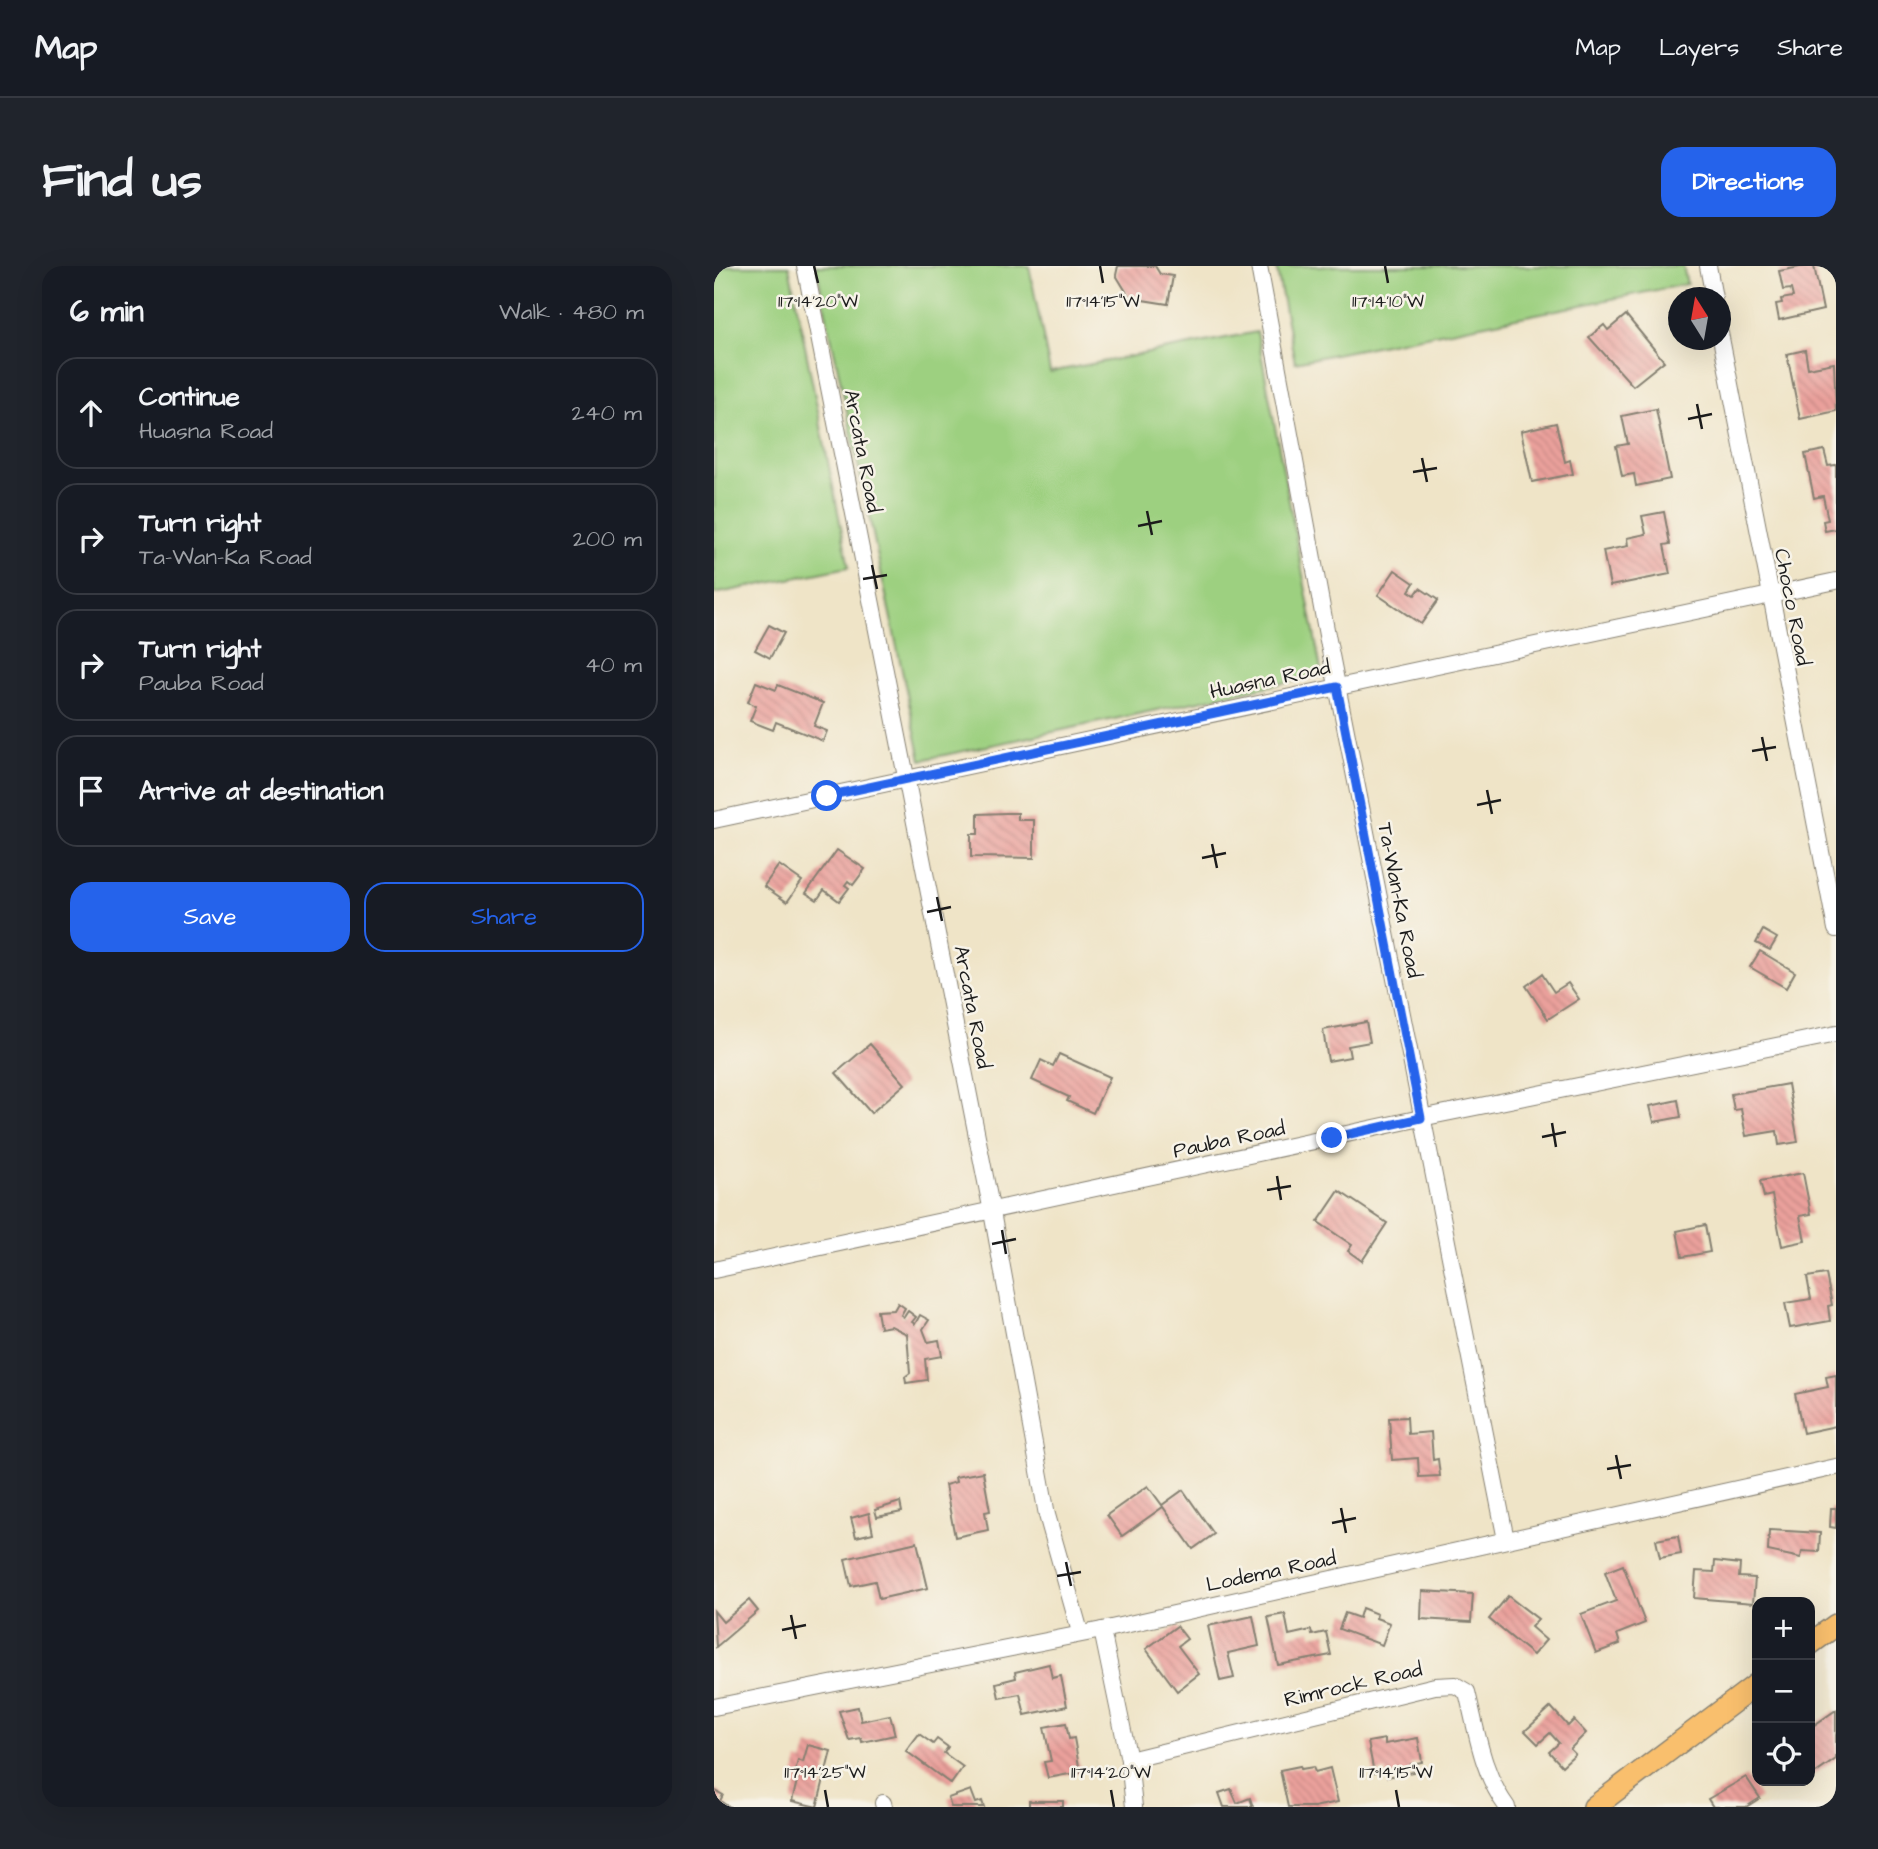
<!DOCTYPE html>
<html lang="en">
<head>
<meta charset="utf-8">
<style>
  body { margin:0; font-family:"Architects Daughter",sans-serif; background:#20242c; color:#f1f3f6 }
  .controls { position:absolute; right:21px; bottom:21px; display:grid; overflow:hidden; border-radius:14px; box-shadow:0 7px 28px #0002 }
  .controls button { width:63px; height:63px; display:grid; place-items:center; padding:0; border:0; border-bottom:2px solid #363941; background:#171b24; color:#f1f3f6; font:35px sans-serif }
  .compass { position:absolute; left:954px; top:21px; width:63px; height:63px; border-radius:50%; background:#171b24; box-shadow:0 7px 28px #0002; rotate:349deg }
  .stop { position:absolute; width:21px; height:21px; margin:-16px; border:5px solid #2563eb; border-radius:50%; background:#fff }
  .stop.end { background:#2563eb; border-color:#fff; box-shadow:0 2px 7px #0008 }
  .list { margin:0; padding:0; list-style:none }
  h2 { display:flex; justify-content:space-between; align-items:center; height:91px; margin:0; padding:0 28px; font-size:30px }
  h2 small { font-size:23px; font-weight:400; color:#9ea1a6 }
  .list li { display:grid; grid-template-columns:46px 1fr auto; gap:21px; align-items:center; box-sizing:border-box; height:112px; margin:0 14px 14px; padding:0 14px; border:2px solid #363941; border-radius:21px }
  .list b { display:block; font-size:26px; white-space:nowrap }
  .list p { margin:0; font-size:23px; white-space:nowrap; color:#9ea1a6 }
  .list em { font-size:23px; font-style:normal; color:#9ea1a6 }
  .actions { display:flex; gap:14px; padding:21px 28px }
  .actions a { flex:1; padding:16px 0; border:2px solid #2563eb; border-radius:21px; text-align:center; font-size:24px; color:#2563eb }
  .actions .main { background:#2563eb; color:#fff }
  .icon { flex:none; width:38px; height:38px; fill:none; stroke:currentColor; stroke-width:2; stroke-linecap:round; stroke-linejoin:round }
  .map { position:relative; flex:none; width:1122px; height:1541px; overflow:hidden; border-radius:21px }
  header { display:flex; align-items:center; gap:42px; box-sizing:border-box; height:98px; padding:0 35px; background:#171b24; border-bottom:2px solid #363941 }
  header strong { font-size:33px }
  nav { display:flex; gap:38px; margin-inline-start:auto; font-size:24px }
  .intro { display:flex; align-items:center; justify-content:space-between; box-sizing:border-box; height:168px; padding:0 42px }
  h1 { margin:0; font-size:49px }
  .button { padding:18px 32px; border-radius:21px; background:#2563eb; color:#fff; font-size:24px; font-weight:700 }
  main { display:flex; gap:42px; padding:0 42px }
  aside { flex:1; background:#171b24; border-radius:21px; box-shadow:0 7px 28px #0002 }
  .map>svg:first-child { display:block }
</style>
</head>
<body>
<header>
<strong>Map</strong>
<nav><a>Map</a><a>Layers</a><a>Share</a></nav>
</header>
<div class="intro"><h1>Find us</h1><a class="button">Directions</a></div>
<main>
<aside>
<h2>6 min<small>Walk · 480 m</small></h2>
<ul class="list">
<li><svg class="icon" aria-label="ahead" viewBox="0 0 24 24"><path d="M12 20V5M6 11l6-6 6 6"/></svg><div><b>Continue</b><p>Huasna Road</p></div><em>240 m</em></li>
<li><svg class="icon" aria-label="right" viewBox="0 0 24 24"><path d="M7 20v-9h11M14 6l5 5-5 5"/></svg><div><b>Turn right</b><p>Ta-Wan-Ka Road</p></div><em>200 m</em></li>
<li><svg class="icon" aria-label="right" viewBox="0 0 24 24"><path d="M7 20v-9h11M14 6l5 5-5 5"/></svg><div><b>Turn right</b><p>Pauba Road</p></div><em>40 m</em></li>
<li><svg class="icon" aria-label="arrive" viewBox="0 0 24 24"><path d="M6 21V4h12l-3 4 3 4H6"/></svg><div><b>Arrive at destination</b></div></li>
</ul>
<div class="actions"><a class="main">Save</a><a>Share</a></div>
</aside>
<div class="map">
<svg width="1122" height="1541" viewBox="0 0 1122 1541">
  <defs>
    <pattern id="building-back-hatch" width="6" height="6" patternUnits="userSpaceOnUse" patternTransform="scale(1.75)"><rect width="6" height="6" fill="#eaa09b"/><path d="M-1 5l2 2M0 0l6 6M5-1l2 2" fill="none" stroke="#c88985"/></pattern>
  </defs>
  <rect width="100%" height="100%" fill="#f7f3e8"/>
  <filter id="ink" filterUnits="userSpaceOnUse"><feTurbulence type="fractalNoise" baseFrequency=".0143" numOctaves="2"/><feDisplacementMap in="SourceGraphic" scale="14" xChannelSelector="R" yChannelSelector="G"/><feConvolveMatrix kernelMatrix="1 2 1 2 8 2 1 2 1" color-interpolation-filters="sRGB"/></filter>
  <filter id="wash" filterUnits="userSpaceOnUse"><feTurbulence type="fractalNoise" baseFrequency=".00686" numOctaves="4" result="noise"/><feDisplacementMap in="SourceGraphic" scale="28" xChannelSelector="R" yChannelSelector="G"/><feGaussianBlur stdDeviation="1.57" result="paint"/><feColorMatrix in="noise" values="0 0 0 0 0 0 0 0 0 0 0 0 0 0 0 0 0 1.4 0 .05"/><feComposite in="paint" operator="in"/></filter>
  <g filter="url(#wash)">
    <rect width="100%" height="100%" fill="#efe4c7"/>
    <g fill="#9dd080" stroke="#5c764e" stroke-width="2">
      <polygon points="13,0 75,0 135,301 0,328 0,2"/>
      <polygon points="102,0 315,0 336,106 543,66 608,409 207,494"/>
      <polygon points="562,0 969,0 973,18 581,96"/>
    </g>
    <g id="blocks">
      <g fill="url(#building-back-hatch)">
        <polygon points="404,0 441,0 446,8 459,10 454,38 416,32 402,9"/>
        <polygon points="1091,0 1100,0 1109,44 1065,54 1062,38 1068,37 1067,33 1079,31 1077,23 1069,24 1065,5"/>
        <polygon points="912,49 950,95 919,120 875,71 890,59 894,64"/>
        <polygon points="1091,84 1094,102 1120,97 1122,145 1086,153 1073,88"/>
        <polygon points="942,143 956,213 922,220 920,208 908,210 902,180 914,178 908,150"/>
        <polygon points="842,157 851,196 856,194 859,208 818,216 807,165"/>
        <polygon points="1110,184 1114,200 1122,199 1122,263 1111,265 1109,255 1114,254 1109,230 1100,232 1091,188"/>
        <polygon points="950,246 956,278 950,279 956,308 896,320 889,285 914,280 913,272 932,268 928,250"/>
        <polygon points="681,304 700,317 695,325 701,329 706,322 724,334 707,358 664,329"/>
        <polygon points="55,359 70,367 56,392 41,384"/>
        <polygon points="42,416 62,424 64,419 109,437 100,460 113,465 109,475 62,456 59,464 36,455 42,440 34,436"/>
        <polygon points="292,547 304,547 304,554 320,554 320,592 257,591 257,568 264,568 264,548"/>
        <polygon points="123,584 151,603 139,619 134,615 131,619 135,622 125,635 110,624 103,634 92,627"/>
        <polygon points="65,599 88,615 73,636 50,620"/>
        <polygon points="1049,664 1063,672 1056,684 1042,677"/>
        <polygon points="1046,685 1081,706 1072,722 1036,701"/>
        <polygon points="828,708 840,726 854,717 865,733 834,753 812,720"/>
        <polygon points="652,756 656,776 634,780 636,791 614,795 609,764"/>
        <polygon points="156,778 191,818 157,847 122,807"/>
        <polygon points="345,788 396,811 379,847 353,835 355,831 318,814 327,794 339,800"/>
        <polygon points="1074,818 1084,876 1065,879 1063,865 1032,870 1027,843 1020,844 1017,828"/>
        <polygon points="964,834 967,851 940,856 936,840"/>
        <polygon points="1089,907 1097,948 1086,950 1091,975 1068,980 1058,929 1050,931 1046,915"/>
        <polygon points="625,925 673,957 648,995 634,985 638,979 604,956"/>
        <polygon points="991,959 996,986 968,991 963,965"/>
        <polygon points="1112,1008 1118,1039 1114,1040 1116,1055 1076,1062 1071,1037 1097,1033 1093,1011"/>
        <polygon points="184,1037 191,1042 187,1049 190,1051 194,1045 202,1051 198,1056 201,1058 206,1049 215,1054 209,1063 214,1076 225,1074 228,1090 211,1093 213,1114 192,1117 191,1111 196,1107 193,1068 177,1060 166,1062 163,1045 180,1044"/>
        <polygon points="1122,1109 1122,1160 1089,1167 1081,1128 1114,1121 1112,1111"/>
        <polygon points="693,1151 694,1168 717,1166 719,1194 724,1193 726,1210 705,1211 704,1192 678,1194 675,1152"/>
        <polygon points="269,1206 276,1245 271,1246 274,1264 241,1271 231,1219 242,1216 241,1211"/>
        <polygon points="434,1220 448,1239 469,1224 500,1268 479,1283 449,1241 408,1270 393,1249"/>
        <polygon points="186,1236 188,1246 163,1251 161,1244"/>
        <polygon points="1117,1242 1122,1242 1122,1262 1116,1261"/>
        <polygon points="155,1247 159,1267 142,1271 137,1252"/>
        <polygon points="1055,1264 1106,1267 1105,1286 1088,1285 1087,1292 1054,1285"/>
        <polygon points="964,1270 967,1288 946,1292 942,1274"/>
        <polygon points="203,1276 214,1322 165,1333 161,1315 137,1320 131,1293"/>
        <polygon points="1001,1295 1026,1298 1025,1311 1041,1312 1039,1337 980,1332 982,1305 1000,1306"/>
        <polygon points="909,1299 931,1357 903,1368 906,1378 882,1387 867,1348 902,1335 891,1306"/>
        <polygon points="708,1325 759,1328 757,1356 707,1353"/>
        <polygon points="794,1330 824,1353 817,1361 832,1374 819,1389 775,1353"/>
        <polygon points="35,1334 44,1345 2,1381 0,1345 9,1356"/>
        <polygon points="648,1342 663,1348 662,1352 676,1357 668,1379 625,1363 631,1347 645,1352"/>
        <polygon points="571,1348 575,1369 597,1364 598,1369 612,1366 617,1389 564,1399 554,1351"/>
        <polygon points="539,1350 545,1380 514,1387 520,1412 506,1415 494,1360"/>
        <polygon points="463,1360 473,1373 464,1380 485,1408 463,1425 432,1383"/>
        <polygon points="335,1398 338,1412 347,1410 353,1440 311,1449 306,1428 285,1432 282,1417 302,1412 301,1406"/>
        <polygon points="144,1441 147,1455 176,1449 181,1469 148,1476 147,1472 135,1474 125,1445"/>
        <polygon points="837,1441 854,1460 860,1454 872,1467 856,1483 861,1488 848,1500 835,1486 845,1477 836,1467 824,1478 811,1465"/>
        <polygon points="1122,1444 1122,1493 1096,1511 1096,1462"/>
        <polygon points="352,1457 355,1473 360,1472 366,1506 334,1512 330,1496 337,1495 330,1461"/>
        <polygon points="205,1468 219,1478 223,1473 234,1481 230,1487 249,1501 237,1518 192,1485"/>
        <polygon points="704,1472 708,1496 697,1498 699,1506 673,1511 672,1505 660,1507 654,1476 671,1473 671,1478"/>
        <polygon points="94,1479 117,1485 103,1541 78,1535 84,1511 80,1510 84,1494 89,1496"/>
        <polygon points="586,1500 587,1503 599,1501 601,1506 616,1502 624,1536 600,1541 574,1541 566,1504"/>
        <polygon points="1032,1511 1046,1532 1032,1541 999,1541 994,1533"/>
        <polygon points="517,1523 523,1537 536,1532 539,1541 510,1541 505,1527"/>
        <polygon points="0,1524 9,1529 6,1535 15,1541 0,1541"/>
        <polygon points="257,1524 262,1537 268,1535 270,1541 237,1541 234,1532"/>
        <rect x="315" y="1535" width="34" height="6"/>
      </g>
    </g>
  </g>
  <g filter="url(#ink)">
    <use href="#blocks" fill-opacity="0" stroke="#868072" stroke-width="2"/>
    <g fill="none" stroke-linecap="round" stroke-linejoin="round">
      <g stroke="#868072" stroke-width="18">
        <g id="minor">
          <polyline points="91,0 278,946 333,1249 366,1366"/>
          <polyline points="545,0 613,369 792,1274"/>
          <polyline points="994,0 1000,32"/>
          <polyline points="1006,67 1122,663"/>
          <polyline points="0,554 1122,315"/>
          <polyline points="0,1004 707,852 1122,768"/>
          <polyline points="388,1364 415,1494 420,1541"/>
          <polyline points="0,1441 388,1364 1122,1201"/>
          <path d="M415,1494L721,1420L741,1419L753,1426C763,1466 768,1507 793,1541"/>
          <polyline points="169,1537 170,1541"/>
        </g>
      </g>
      <g stroke="#868072" stroke-width="24">
        <g id="major">
          <polyline points="1096,1378 1122,1359"/>
          <polyline points="880,1541 1043,1418"/>
        </g>
      </g>
      <use href="#minor" stroke="#fff" stroke-width="16"/>
      <use href="#major" stroke="#f9bf6d" stroke-width="21"/>
    </g>
  </g>
  <g fill="none" stroke-linecap="round" stroke-linejoin="round" filter="url(#ink)">
    <polyline stroke="#2563eb" stroke-width="9" points="113,530 623,421 707,852 618,872"/>
  </g>
  <path fill="none" stroke="#1c1c1c" stroke-width="2.5" d="M100,0L104,17M386,0L389,17M671,0L674,17M983,138L988,163M974,153L998,148M708,192L713,216M699,206L723,202M433,245L438,269M424,260L448,255M158,299L163,323M149,313L173,309M1048,471L1053,495M1038,485L1062,481M773,524L778,548M763,539L787,534M498,578L503,602M488,592L512,587M223,631L228,655M213,646L237,641M838,857L842,881M828,871L852,866M563,910L567,934M553,924L577,920M288,964L292,988M278,978L302,973M902,1189L907,1213M893,1203L917,1199M627,1242L632,1267M618,1257L642,1252M352,1296L357,1320M343,1310L367,1306M77,1349L82,1373M68,1364L92,1359M111,1524L114,1541M397,1524L400,1541M682,1524L685,1541"/>
  <g text-anchor="middle" stroke-width="5" stroke-linejoin="round" paint-order="stroke">
    <g font-size="21" fill="#1c1c1c" stroke="#f7f3e8">
      <text transform="translate(149 185) rotate(79)" y="7">Arcata Road</text>
      <text transform="translate(1079 341) rotate(79)" y="7">Choco Road</text>
      <text transform="translate(556 413) rotate(-12)" y="7">Huasna Road</text>
      <text transform="translate(686 634) rotate(79)" y="7">Ta-Wan-Ka Road</text>
      <text transform="translate(259 741) rotate(79)" y="7">Arcata Road</text>
      <text transform="translate(515 873) rotate(-12)" y="7">Pauba Road</text>
      <text transform="translate(557 1305) rotate(-12)" y="7">Lodema Road</text>
      <text transform="translate(639 1418) rotate(-13)" y="7">Rimrock Road</text>
    </g>
  </g>
  <g font-size="18" text-anchor="middle" fill="#1c1c1c" stroke="#f7f3e8" stroke-width="5" stroke-linejoin="round" paint-order="stroke">
    <text x="104" y="41">117°14'20"W</text>
    <text x="389" y="41">117°14'15"W</text>
    <text x="674" y="41">117°14'10"W</text>
    <text x="111" y="1512">117°14'25"W</text>
    <text x="397" y="1512">117°14'20"W</text>
    <text x="682" y="1512">117°14'15"W</text>
  </g>
</svg>
<div class="controls">
<button>+</button>
<button>−</button>
<button><svg class="icon" aria-label="locate" viewBox="0 0 24 24"><circle cx="12" cy="12" r="6"/><path d="M12 2v4M12 18v4M2 12h4M18 12h4"/></svg></button>
</div>
<svg class="compass" viewBox="-18 -18 36 36"><path d="M0-13l5 13h-10z" fill="#e53935"/><path d="M0 13l5-13h-10z" fill="#9ea1a6"/></svg>
<div class="stop" style="left:113px;top:530px"></div>
<div class="stop end" style="left:618px;top:872px"></div>
</div>
</main>
</body>
</html>
